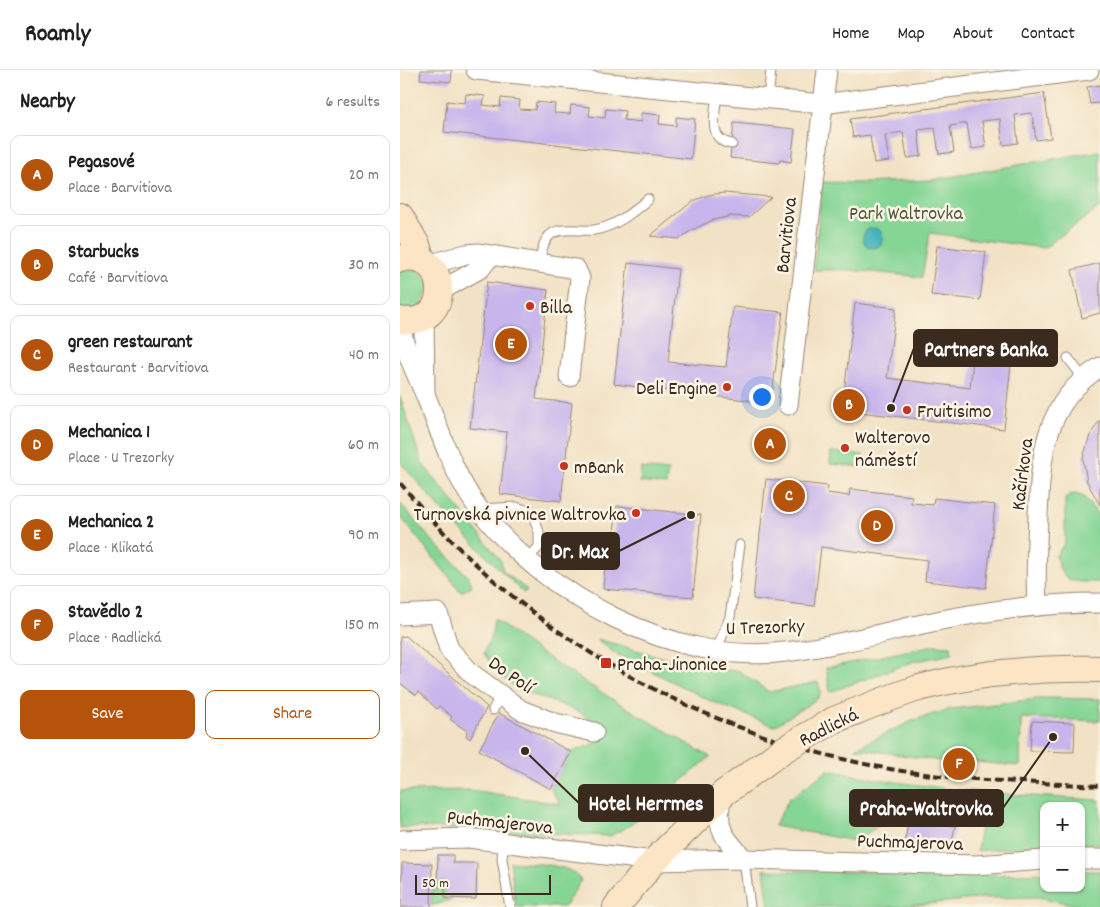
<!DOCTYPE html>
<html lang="en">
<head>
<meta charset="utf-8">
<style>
  body { margin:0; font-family:Dekko,sans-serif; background:#f6f6f6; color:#222 }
  .controls { position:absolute; right:15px; bottom:15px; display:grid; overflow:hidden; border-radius:10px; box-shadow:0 1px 4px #0004 }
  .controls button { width:45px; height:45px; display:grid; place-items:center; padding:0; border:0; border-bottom:1px solid #e0e0e0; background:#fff; color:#222; font:25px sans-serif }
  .scale { position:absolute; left:15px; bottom:12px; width:136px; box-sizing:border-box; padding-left:5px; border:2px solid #3b2a1e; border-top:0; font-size:14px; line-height:18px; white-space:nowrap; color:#3b2a1e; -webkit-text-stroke:4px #fcf5e5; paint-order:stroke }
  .you { position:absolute; left:361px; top:326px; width:18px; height:18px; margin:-12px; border:4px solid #fff; border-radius:50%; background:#1a73e8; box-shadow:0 0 0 8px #1a73e833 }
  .badge { display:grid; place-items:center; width:32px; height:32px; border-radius:50%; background:#b45309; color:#fff; font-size:16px; font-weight:700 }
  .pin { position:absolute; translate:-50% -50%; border:2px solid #fff; box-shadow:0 1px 5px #0006 }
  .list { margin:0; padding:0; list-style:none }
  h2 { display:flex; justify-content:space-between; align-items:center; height:65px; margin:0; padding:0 20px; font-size:21px }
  h2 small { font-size:16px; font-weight:400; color:#767676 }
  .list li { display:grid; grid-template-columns:32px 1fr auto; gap:15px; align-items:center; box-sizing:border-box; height:80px; margin:0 10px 10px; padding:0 10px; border:1px solid #e0e0e0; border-radius:10px }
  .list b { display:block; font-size:19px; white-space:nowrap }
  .list p { margin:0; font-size:16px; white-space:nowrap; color:#767676 }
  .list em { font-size:16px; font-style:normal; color:#767676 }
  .actions { display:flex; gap:10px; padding:15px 20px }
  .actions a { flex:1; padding:11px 0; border:1px solid #b45309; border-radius:10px; text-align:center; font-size:18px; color:#b45309 }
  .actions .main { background:#b45309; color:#fff }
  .map { position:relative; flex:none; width:700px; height:837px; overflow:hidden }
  header { display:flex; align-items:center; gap:30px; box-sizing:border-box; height:70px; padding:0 25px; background:#fff; border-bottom:1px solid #e0e0e0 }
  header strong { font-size:24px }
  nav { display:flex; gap:28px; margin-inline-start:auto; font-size:18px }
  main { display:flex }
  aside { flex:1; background:#fff }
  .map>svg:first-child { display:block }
</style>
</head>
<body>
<header>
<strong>Roamly</strong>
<nav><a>Home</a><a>Map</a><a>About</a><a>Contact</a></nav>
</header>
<main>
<aside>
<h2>Nearby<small>6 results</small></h2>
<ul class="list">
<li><span class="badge">A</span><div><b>Pegasové</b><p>Place · Barvitiova</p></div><em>20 m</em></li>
<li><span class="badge">B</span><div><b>Starbucks</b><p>Café · Barvitiova</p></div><em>30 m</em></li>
<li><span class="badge">C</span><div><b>green restaurant</b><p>Restaurant · Barvitiova</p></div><em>40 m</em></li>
<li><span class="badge">D</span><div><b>Mechanica 1</b><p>Place · U Trezorky</p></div><em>60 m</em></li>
<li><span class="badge">E</span><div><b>Mechanica 2</b><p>Place · Klikatá</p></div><em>90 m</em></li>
<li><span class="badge">F</span><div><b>Stavědlo 2</b><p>Place · Radlická</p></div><em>150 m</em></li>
</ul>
<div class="actions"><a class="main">Save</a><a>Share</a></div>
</aside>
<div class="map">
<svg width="700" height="837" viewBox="0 0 700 837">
  <rect width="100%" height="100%" fill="#fcf5e5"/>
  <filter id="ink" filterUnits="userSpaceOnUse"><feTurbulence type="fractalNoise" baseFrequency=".02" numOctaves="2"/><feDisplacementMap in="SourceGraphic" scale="10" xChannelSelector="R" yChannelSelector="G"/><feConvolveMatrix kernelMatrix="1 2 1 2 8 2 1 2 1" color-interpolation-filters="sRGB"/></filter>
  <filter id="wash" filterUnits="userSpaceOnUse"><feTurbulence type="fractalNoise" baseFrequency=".0096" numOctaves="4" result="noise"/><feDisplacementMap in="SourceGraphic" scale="20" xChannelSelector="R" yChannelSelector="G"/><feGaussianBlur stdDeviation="1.12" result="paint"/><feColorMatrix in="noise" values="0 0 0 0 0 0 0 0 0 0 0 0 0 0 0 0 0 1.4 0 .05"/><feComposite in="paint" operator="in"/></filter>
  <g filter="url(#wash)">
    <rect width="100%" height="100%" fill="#f2e2c5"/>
    <g fill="#85d594" stroke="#608059">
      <polygon points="700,81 700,137 644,178 530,163 522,207 450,200 414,200 422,112 462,113 531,110"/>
      <polygon points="16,199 30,213 21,238 0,239 0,200"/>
      <polygon points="0,326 22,393 101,491 103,501 127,520 123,523 47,446 0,392"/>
      <polygon points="431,382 463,385 461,397 430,394"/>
      <polygon points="241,398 268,401 266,415 240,412"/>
      <path d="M676,424L684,427L700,447V512C675,512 662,515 656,486L665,472V429L669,425Z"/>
      <polygon points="0,433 27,465 69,507 72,516 61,522 0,446"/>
      <path d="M94,549C162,602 236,643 310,687L229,756L210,766L10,757L0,758V721L71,720L160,734L151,719L171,682L197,673L202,658C191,651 181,642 169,638C128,621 109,624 84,583L92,563Z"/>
      <polygon points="197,569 272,590 314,599 339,601 369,622 418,612 421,623 417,629 374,656 311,631 213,582"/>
      <polygon points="534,575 551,576 552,584 512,592 430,622 426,598"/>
      <polygon points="647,628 700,629 700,651 621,648 620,696 576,692 568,687 553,686 546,692 456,678 514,650 551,639"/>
      <path d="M428,700C520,719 607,725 700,730V774L681,773V736H644V775L577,781L581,757L547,737L507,738L455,771L374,756L389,729Z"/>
      <path d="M110,792C129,794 172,792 181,811L164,837H116Z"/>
      <polygon points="364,800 583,805 644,803 644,818 681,818 681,801 700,801 700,837 685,837 638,827 586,828 496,837 369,837"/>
      <polygon points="37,811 45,811 45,828 56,828 31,836 32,820 37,820"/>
    </g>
    <circle fill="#43b3bb" stroke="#3f6e6c" cx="473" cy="168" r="10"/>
    <g id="blocks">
      <g fill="#c7b5ec">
        <polygon points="21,0 52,0 51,12 20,9"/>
        <polygon points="700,15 700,33 690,34 687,17"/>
        <polygon points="644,23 651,68 636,70 632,43 615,45 618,73 603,75 600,49 582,51 586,77 571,79 567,53 550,56 554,82 539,84 535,58 518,60 521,86 507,88 503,62 485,65 489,91 474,93 470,65 453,67 450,49"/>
        <polygon points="66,24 85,26 83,35 100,37 101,28 120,30 119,39 135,40 136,32 155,34 154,43 170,44 171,35 190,37 189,46 205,48 206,39 225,41 224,50 241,52 241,43 260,45 259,54 276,56 276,47 295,49 291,89 44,62 47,31 65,33"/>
        <polygon points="334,53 395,59 391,92 380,90 379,93 330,88"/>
        <polygon points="324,123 371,127 349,147 331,146 313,150 292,160 279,169 250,166 293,131 308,125"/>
        <polygon points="537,176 586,182 580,230 531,225"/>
        <polygon points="228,193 278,199 268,292 326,297 333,237 383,242 371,333 214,314"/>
        <polygon points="700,193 700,243 682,248 672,200"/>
        <polygon points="87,212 148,220 136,329 172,333 161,431 100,424 107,362 70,358"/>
        <polygon points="455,233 496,238 487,308 570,318 575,272 613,276 604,359 442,340"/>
        <polygon points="700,350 700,435 687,412 683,388 690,365"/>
        <polygon points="366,409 428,416 427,423 449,426 450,419 512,426 511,433 533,435 534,428 595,435 586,518 525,511 527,490 421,477 414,536 353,529"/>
        <polygon points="217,436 301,445 293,527 203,519 205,497 210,498"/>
        <polygon points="6,566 87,637 70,669 66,666 67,661 50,649 52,647 39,636 37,639 19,622 16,625 0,613 0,567"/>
        <polygon points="99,643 171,682 151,719 79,680"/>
        <polygon points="632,651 675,653 674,682 630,681"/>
        <polygon points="554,689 572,690 571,700 554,699"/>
        <polygon points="521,745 531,747 532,752 555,756 551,778 505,770 509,748 520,750"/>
        <polygon points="38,785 53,785 53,793 77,793 76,829 45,828 45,811 37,811"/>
        <polygon points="2,793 32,794 31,837 1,837"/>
      </g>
    </g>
  </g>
  <g filter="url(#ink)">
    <use href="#blocks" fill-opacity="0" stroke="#968672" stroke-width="1"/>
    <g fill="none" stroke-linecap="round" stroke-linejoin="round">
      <g stroke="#968672" stroke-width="11">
        <g id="lane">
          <path d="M317,25C315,43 307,71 332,74"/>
          <polyline points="368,30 371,0"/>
          <path d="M139,193C141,186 142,176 146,170C155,154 179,162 194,160C215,157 232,143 248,129"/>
          <polyline points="668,288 684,309"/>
          <polyline points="80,439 116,437 132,442 139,462 139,477 126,490"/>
          <polyline points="316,581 330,547 340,475"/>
          <polyline points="93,640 100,625"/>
          <polyline points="103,772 102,789 110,837"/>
          <polyline points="344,789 350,837"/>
        </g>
      </g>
      <g stroke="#968672" stroke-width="21">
        <g id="street">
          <polyline points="76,0 422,34 689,0"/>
          <polyline points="28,195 66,184 79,183 176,199 180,208 169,307"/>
          <polyline points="40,221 81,198 90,186"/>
          <polyline points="24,247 25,322"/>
          <path d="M0,255C6,285 16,302 27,329C42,367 54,406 79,439C144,525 275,596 385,582C429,577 474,565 518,555C577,542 639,533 700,533"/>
          <polyline points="388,335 427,0"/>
          <path d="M637,536C635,505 637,475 638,445C641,385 644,333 700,297"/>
          <polyline points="0,545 38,543 49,579 72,604 121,640 155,653 194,662"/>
          <path d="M321,726C316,759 322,765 344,789"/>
          <polyline points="0,770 68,768 254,791 344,789 576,795 644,790"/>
          <polyline points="681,789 700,789"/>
        </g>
      </g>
      <g stroke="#968672" stroke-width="28">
        <g id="secondary">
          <polyline points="0,146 17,175 22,190"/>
          <path d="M0,189C47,175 57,259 0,250"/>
          <path d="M434,650C462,639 490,627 519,618C579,602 639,598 700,599"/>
          <polyline points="216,837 254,791 324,723"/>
        </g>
      </g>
      <use href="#lane" stroke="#fff" stroke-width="9"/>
      <use href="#street" stroke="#fff" stroke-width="19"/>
      <use href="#secondary" stroke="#fce5c4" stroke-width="26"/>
      <path stroke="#3b2a1e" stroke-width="4" stroke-dasharray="8 4" stroke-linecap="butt" d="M0,413C25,442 50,471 79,497C194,603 337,671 490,699C559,711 630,712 700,716"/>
      <g stroke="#968672" stroke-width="28" stroke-linecap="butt">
        <polyline id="secondary-bridge" points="324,723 383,680 434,650"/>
      </g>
      <use href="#secondary-bridge" stroke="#fce5c4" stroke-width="26"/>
    </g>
  </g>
  <g fill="#c8321e" stroke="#fcf5e5" stroke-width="2">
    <circle cx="130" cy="236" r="5"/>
    <circle cx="327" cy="317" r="5"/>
    <circle cx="507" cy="340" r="5"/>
    <circle cx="445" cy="378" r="5"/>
    <circle cx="164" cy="396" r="5"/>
    <circle cx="236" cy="443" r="5"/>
    <rect x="200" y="587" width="12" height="12" rx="2.5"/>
  </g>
  <g text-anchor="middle" stroke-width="5" stroke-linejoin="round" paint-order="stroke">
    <g font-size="20" fill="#4e553c" stroke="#fcf5e5">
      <text x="506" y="149">Park Waltrovka</text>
    </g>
    <g font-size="20" fill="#3b2a1e" stroke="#fcf5e5">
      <text transform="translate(385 165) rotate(-84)" y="7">Barvitiova</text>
      <text transform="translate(621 404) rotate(-83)" y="7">Kačírkova</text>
      <text transform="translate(365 556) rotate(-2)" y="7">U Trezorky</text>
      <text transform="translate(112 604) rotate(35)" y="7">Do Polí</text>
      <text transform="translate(428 656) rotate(-27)" y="7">Radlická</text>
      <text transform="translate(100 751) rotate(6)" y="7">Puchmajerova</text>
      <text transform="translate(510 771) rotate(2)" y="7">Puchmajerova</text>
    </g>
    <g font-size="20" fill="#3b2a1e" stroke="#fcf5e5" text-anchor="start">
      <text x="140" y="243">Billa</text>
      <text x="317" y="324" text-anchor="end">Deli Engine</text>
      <text x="517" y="347">Fruitisimo</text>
      <text x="455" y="373">Walterovo<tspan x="455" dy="23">náměstí</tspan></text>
      <text x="174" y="403">mBank</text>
      <text x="226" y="450" text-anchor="end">Turnovská pivnice Waltrovka</text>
      <text x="217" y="600">Praha-Jinonice</text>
    </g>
  </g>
  <path fill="none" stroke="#3b2a1e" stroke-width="2" d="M491 338L514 278M291 445L219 481M125 681L179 733M653 667L603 738"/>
  <g fill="#3b2a1e" stroke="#fcf5e5" stroke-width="2">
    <circle cx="491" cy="338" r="5"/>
    <circle cx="291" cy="445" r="5"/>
    <circle cx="125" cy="681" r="5"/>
    <circle cx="653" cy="667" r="5"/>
  </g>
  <g fill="#3b2a1e" stroke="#3b2a1e" stroke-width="2">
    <rect x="514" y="260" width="143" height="36" rx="5"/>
    <rect x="142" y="463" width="77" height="36" rx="5"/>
    <rect x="179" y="715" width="134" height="36" rx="5"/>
    <rect x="450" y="720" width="153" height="36" rx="5"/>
  </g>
  <g font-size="21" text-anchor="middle" font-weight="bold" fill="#fff">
    <text x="586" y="286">Partners Banka</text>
    <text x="180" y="488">Dr. Max</text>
    <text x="246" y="740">Hotel Herrmes</text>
    <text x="526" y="745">Praha-Waltrovka</text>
  </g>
</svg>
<div class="controls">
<button>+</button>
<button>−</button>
</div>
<div class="scale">50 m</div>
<div class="you"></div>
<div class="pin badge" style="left:370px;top:374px">A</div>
<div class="pin badge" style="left:449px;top:335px">B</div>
<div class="pin badge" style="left:389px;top:426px">C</div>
<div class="pin badge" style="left:477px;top:456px">D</div>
<div class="pin badge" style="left:111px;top:274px">E</div>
<div class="pin badge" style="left:559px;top:694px">F</div>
</div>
</main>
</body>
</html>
